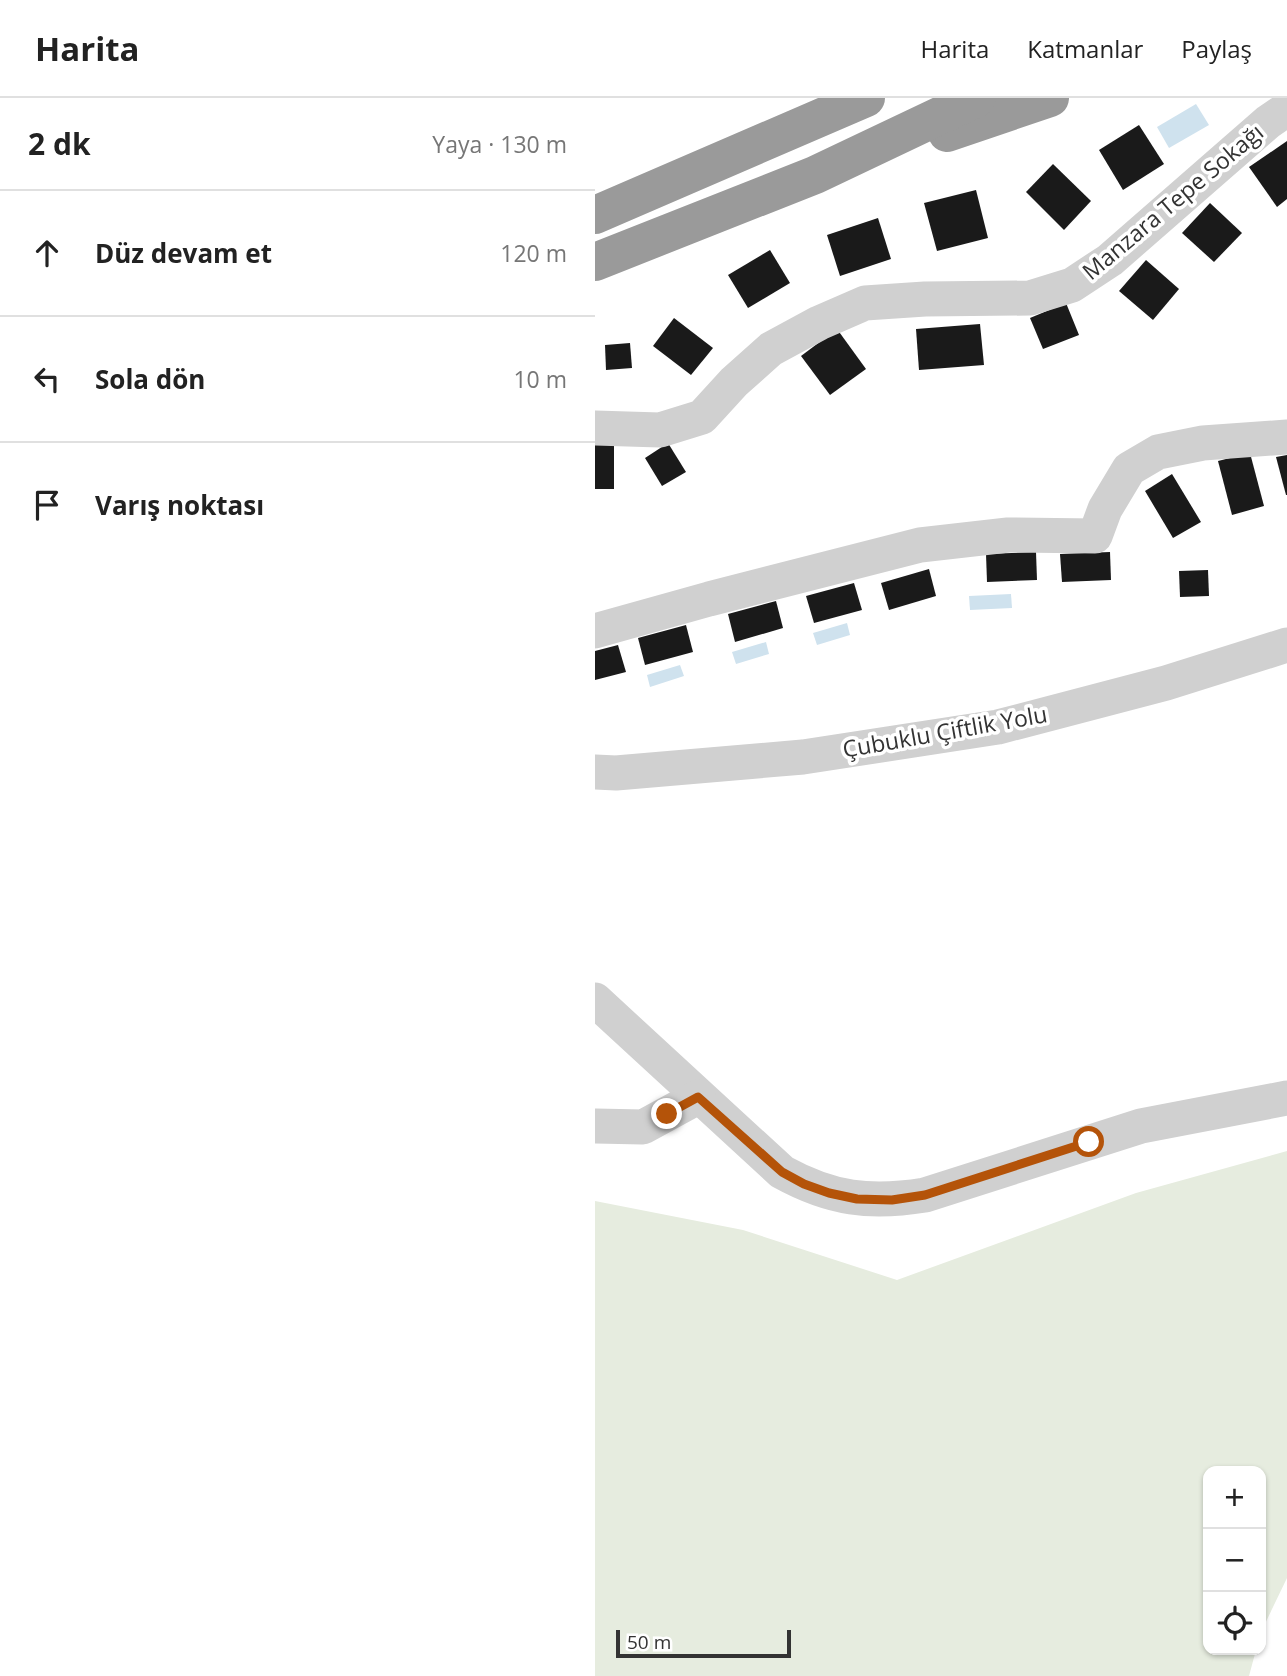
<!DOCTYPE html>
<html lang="tr">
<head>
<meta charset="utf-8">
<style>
  body { margin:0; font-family:"Open Sans",sans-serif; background:#f2f2f2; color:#222 }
  .controls { position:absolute; right:21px; bottom:21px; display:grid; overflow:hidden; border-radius:14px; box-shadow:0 2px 5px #0004 }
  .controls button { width:63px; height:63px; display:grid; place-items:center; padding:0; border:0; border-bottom:2px solid #e0e0e0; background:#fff; color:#222; font:35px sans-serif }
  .scale { position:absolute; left:21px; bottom:18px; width:175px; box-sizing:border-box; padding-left:7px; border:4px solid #333; border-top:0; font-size:19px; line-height:24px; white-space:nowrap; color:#333; -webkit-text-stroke:5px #fff; paint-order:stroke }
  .stop { position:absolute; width:21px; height:21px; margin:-16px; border:5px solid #b45309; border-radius:50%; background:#fff }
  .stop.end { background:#b45309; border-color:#fff; box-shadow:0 2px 7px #0008 }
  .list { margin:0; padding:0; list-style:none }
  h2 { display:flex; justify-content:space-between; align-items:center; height:91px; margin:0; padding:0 28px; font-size:30px }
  h2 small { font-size:23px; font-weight:400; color:#767676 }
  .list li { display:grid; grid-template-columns:46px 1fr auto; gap:21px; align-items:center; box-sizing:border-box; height:126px; padding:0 28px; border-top:2px solid #e0e0e0 }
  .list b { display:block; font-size:26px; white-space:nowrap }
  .list em { font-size:23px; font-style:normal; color:#767676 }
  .icon { flex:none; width:38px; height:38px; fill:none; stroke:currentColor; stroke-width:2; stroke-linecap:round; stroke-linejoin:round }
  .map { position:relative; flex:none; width:692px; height:1578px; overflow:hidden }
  header { display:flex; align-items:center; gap:42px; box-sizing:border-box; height:98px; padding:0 35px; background:#fff; border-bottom:2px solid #e0e0e0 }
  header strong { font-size:33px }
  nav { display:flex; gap:38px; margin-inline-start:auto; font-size:24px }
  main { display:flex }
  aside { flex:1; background:#fff }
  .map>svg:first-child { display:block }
</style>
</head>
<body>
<header>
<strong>Harita</strong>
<nav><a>Harita</a><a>Katmanlar</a><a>Paylaş</a></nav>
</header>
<main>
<aside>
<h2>2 dk<small>Yaya · 130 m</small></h2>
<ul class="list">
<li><svg class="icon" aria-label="ahead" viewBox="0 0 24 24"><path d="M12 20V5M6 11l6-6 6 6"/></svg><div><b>Düz devam et</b></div><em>120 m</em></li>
<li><svg class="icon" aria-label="left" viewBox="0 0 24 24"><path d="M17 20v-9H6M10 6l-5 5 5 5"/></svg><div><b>Sola dön</b></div><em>10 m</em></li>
<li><svg class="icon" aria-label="arrive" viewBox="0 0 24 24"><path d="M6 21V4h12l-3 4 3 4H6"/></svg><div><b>Varış noktası</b></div></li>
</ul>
</aside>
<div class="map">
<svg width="692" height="1578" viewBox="0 0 692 1578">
  <rect width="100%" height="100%" fill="#fff"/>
  <polygon fill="#e6ecdf" points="692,1053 692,1480 666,1534 666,1373 613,1373 613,1552 661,1552 654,1578 0,1578 0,1103 148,1132 302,1182 541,1095"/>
  <g fill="#cfe2ee">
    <polygon points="601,6 614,27 574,50 562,29"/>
    <polygon points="416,496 417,510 375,512 374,498"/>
    <polygon points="252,525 255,537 222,547 218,535"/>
    <polygon points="171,544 174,556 141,566 137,554"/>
    <polygon points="85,567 89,578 55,589 52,577"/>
  </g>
  <g fill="#1a1a1a">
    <polygon points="544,27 569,66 528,92 504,52"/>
    <polygon points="692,43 692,101 682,109 654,69"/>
    <polygon points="458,66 496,103 469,132 431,94"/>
    <polygon points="381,92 393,140 342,153 329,105"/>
    <polygon points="615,105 647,135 619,164 587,135"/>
    <polygon points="283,120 296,161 245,178 232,137"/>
    <polygon points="175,152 195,185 153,210 133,177"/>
    <polygon points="551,162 584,191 558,222 524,193"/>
    <polygon points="471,205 484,237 448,251 435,220"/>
    <polygon points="79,220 118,250 96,277 58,248"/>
    <polygon points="385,226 389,267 324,272 321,231"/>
    <polygon points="242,231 271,271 235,297 206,258"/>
    <polygon points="35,245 37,270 11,272 10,247"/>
    <rect x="0" y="345" width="19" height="46"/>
    <polygon points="73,345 91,374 67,388 50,360"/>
    <polygon points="655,355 669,408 637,417 623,363"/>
    <polygon points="692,357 692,397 691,397 681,359"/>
    <polygon points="577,376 606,424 578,440 550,393"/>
    <polygon points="441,454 442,482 392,484 391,456"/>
    <polygon points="515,454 516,482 467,484 465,456"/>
    <polygon points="334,471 341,498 294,512 286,485"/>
    <polygon points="613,472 614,498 585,499 584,473"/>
    <polygon points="259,485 267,512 219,525 211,498"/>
    <polygon points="181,503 188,530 140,544 133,516"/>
    <polygon points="91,527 98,554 50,567 43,540"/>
    <polygon points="23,547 31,574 0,582 0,553"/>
  </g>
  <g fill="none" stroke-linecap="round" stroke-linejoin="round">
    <g stroke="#d0d0d0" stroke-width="35">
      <polyline points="0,330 65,332 107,319 139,284 176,251 224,225 270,205 330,201 435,200 477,187 515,162 673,24 692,11"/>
      <polyline points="0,533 114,501 325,447 413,437 500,438 510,411 534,371 563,354 608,345 692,339"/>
      <polyline points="0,674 21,675 208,659 403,629 571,585 692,547"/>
      <path d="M0,902L187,1074C236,1101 275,1106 330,1097L546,1028L692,1000"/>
      <polyline points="0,1028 48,1029 103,999"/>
    </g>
    <g stroke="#9a9a9a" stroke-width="38">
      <polyline points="352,35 455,0"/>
      <polyline points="0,117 271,0"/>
      <polyline points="0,164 220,77 382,0"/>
    </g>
  </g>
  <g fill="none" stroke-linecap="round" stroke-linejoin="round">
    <polyline stroke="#b45309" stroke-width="9" points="72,1016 103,999 187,1074 209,1086 234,1095 262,1101 297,1102 330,1097 494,1044"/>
  </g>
  <g text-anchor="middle" stroke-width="7" stroke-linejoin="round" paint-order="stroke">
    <g font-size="23" fill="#333" stroke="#fff">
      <text transform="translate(578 104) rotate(-40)" y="8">Manzara Tepe Sokağı</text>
      <text transform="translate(350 634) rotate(-10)" y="8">Çubuklu Çiftlik Yolu</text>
    </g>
  </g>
</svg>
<div class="controls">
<button>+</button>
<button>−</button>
<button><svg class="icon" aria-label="locate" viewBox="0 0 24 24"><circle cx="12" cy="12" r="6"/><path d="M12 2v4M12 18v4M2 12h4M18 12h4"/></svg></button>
</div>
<div class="scale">50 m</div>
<div class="stop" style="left:494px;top:1044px"></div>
<div class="stop end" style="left:72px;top:1016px"></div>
</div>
</main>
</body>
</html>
